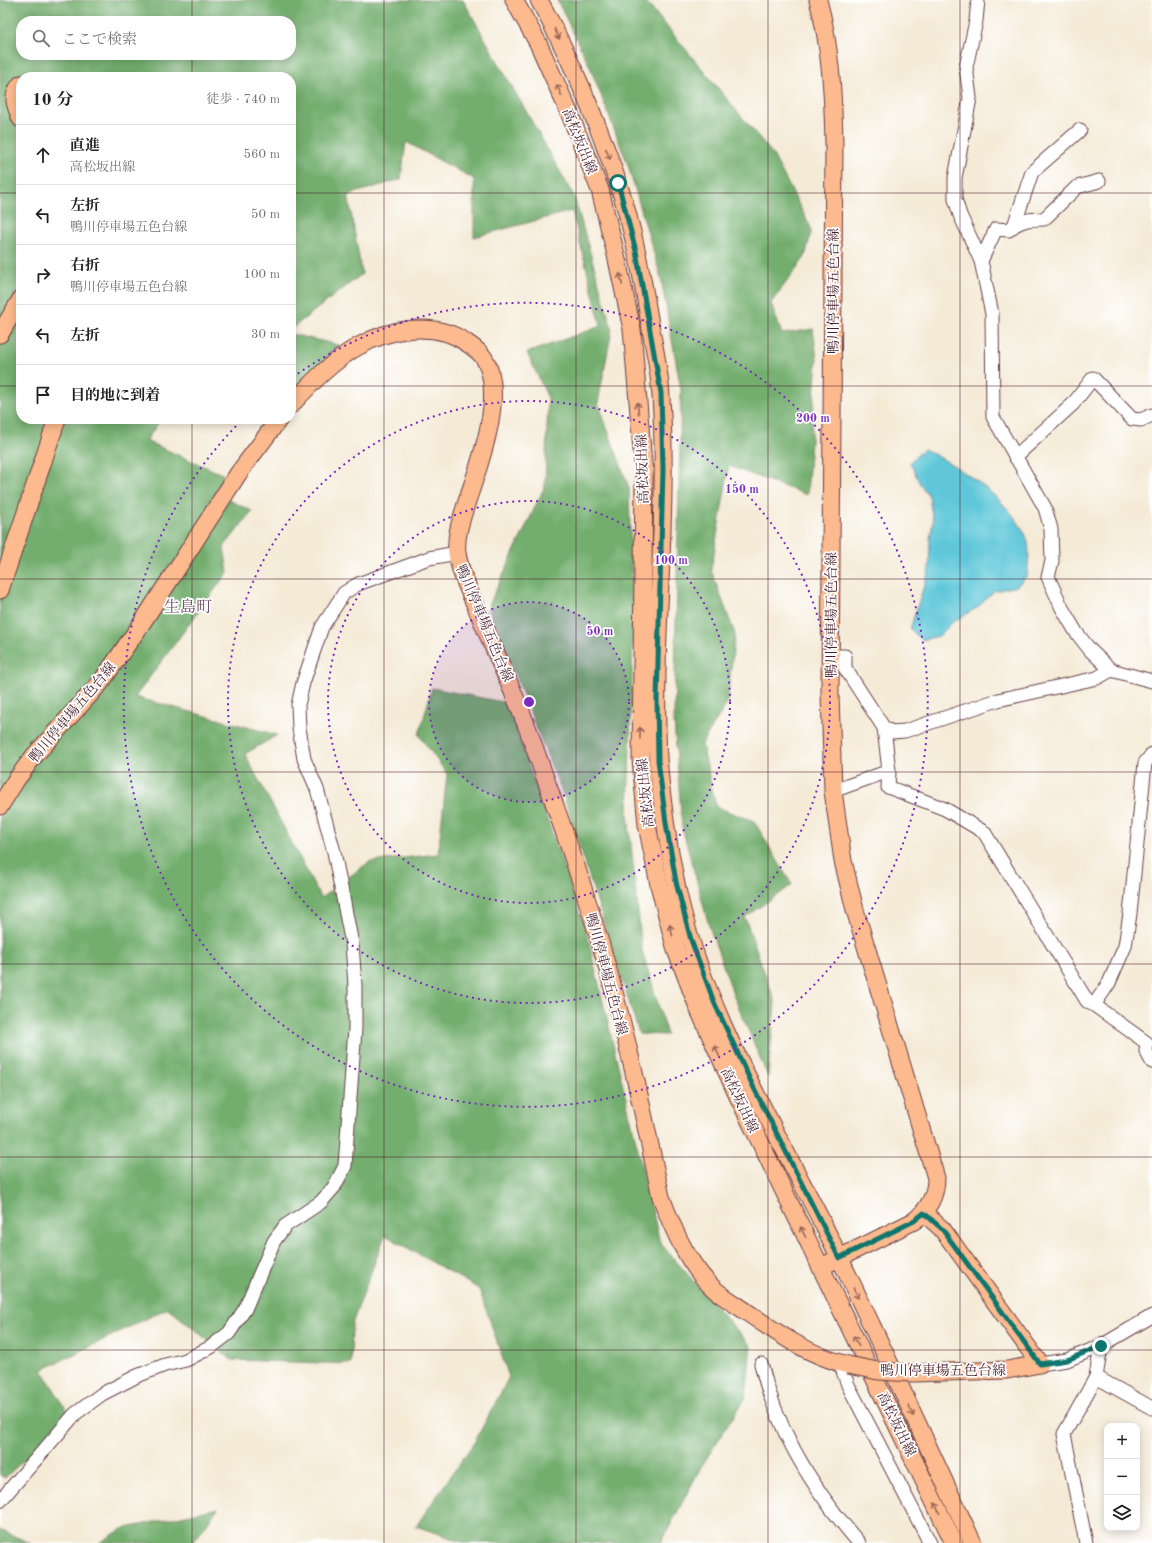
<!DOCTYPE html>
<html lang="ja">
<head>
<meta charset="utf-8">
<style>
  body { margin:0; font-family:"Old Standard TT","Noto Serif JP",serif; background:#f6f6f6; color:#222 }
  .controls { position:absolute; right:12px; bottom:12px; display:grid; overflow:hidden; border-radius:8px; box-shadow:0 2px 10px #0003 }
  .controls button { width:36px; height:36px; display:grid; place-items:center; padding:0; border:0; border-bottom:1px solid #e0e0e0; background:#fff; color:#222; font:20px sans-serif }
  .stop { position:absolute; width:12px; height:12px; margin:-9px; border:3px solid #0f766e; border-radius:50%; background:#fff }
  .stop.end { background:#0f766e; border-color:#fff; box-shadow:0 1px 4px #0008 }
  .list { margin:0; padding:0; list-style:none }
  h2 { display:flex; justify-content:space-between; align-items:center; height:52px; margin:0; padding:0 16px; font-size:17px }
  h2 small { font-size:13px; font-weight:400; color:#767676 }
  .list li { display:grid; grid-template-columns:26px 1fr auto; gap:12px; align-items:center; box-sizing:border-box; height:60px; padding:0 16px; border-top:1px solid #e0e0e0 }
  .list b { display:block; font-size:15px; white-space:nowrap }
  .list p { margin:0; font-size:13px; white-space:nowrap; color:#767676 }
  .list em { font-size:13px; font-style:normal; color:#767676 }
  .icon { flex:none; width:22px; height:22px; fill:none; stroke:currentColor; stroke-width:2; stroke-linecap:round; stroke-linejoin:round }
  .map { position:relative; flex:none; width:1152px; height:1543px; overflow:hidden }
  .search { position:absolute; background:#fff; box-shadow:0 2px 10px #0003; left:16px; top:16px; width:280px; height:44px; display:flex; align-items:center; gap:10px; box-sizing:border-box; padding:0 14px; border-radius:16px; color:#767676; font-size:15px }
  .panel { position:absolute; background:#fff; box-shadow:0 2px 10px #0003; left:16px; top:72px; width:280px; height:352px; border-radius:16px }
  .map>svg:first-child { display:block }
</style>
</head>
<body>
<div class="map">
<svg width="1152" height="1543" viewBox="0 0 1152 1543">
  <rect width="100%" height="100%" fill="#fff"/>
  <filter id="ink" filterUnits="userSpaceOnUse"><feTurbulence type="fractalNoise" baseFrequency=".025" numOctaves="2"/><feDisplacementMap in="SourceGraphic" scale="8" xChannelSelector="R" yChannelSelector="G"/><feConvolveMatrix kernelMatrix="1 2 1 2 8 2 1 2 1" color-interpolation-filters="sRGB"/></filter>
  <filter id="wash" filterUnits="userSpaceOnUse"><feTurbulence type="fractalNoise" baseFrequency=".012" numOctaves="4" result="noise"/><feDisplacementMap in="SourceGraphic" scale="16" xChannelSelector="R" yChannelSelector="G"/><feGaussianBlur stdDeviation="0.9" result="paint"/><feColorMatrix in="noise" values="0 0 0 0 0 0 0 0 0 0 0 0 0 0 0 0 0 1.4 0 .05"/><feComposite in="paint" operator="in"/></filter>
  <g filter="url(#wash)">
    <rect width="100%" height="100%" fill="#f4ead6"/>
    <g fill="#73ae6e" stroke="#5e664c" fill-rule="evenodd">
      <path d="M0,0H463L574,196L612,329L598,403L629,488L633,637L628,815L642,950L667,1035L639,1034L564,797L488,607L545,486L548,398L527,353L601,326L572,211L474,237V179L406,142L401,179L348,195L362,274L291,329V77H21V419H161L146,441L224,475L214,493L252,511L224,547L228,572L135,697L277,735L245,754L321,898L369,862L438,854L447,774L419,735L432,688L507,703L587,934L660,1243L751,1346L746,1397L701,1467L661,1543H465L416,1526L475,1441L509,1377L479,1289L385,1235L352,1324L351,1364L232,1360L168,1308L42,1370L70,1415L5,1478L0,1475ZM21,21H291V55H21Z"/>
      <polygon points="557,0 642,0 648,4 772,153 812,230 805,257 771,303 782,334 813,329 817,358 807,495 729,466 711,570 735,634 727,703 702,744 716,807 754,821 792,885 745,917 775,1003 768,1077 734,996 709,926 682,827 674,721 681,390 661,278 628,165 590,67"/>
      <polygon points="291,334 339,345 291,396"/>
      <polygon points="218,1508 193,1543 99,1543 122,1529"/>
      <polygon points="0,1530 30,1543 0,1543"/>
    </g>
    <path fill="#5ec7d9" stroke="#547382" d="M924,449C961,468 1008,498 1026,536C1031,547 1028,565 1027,576L1017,586L994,591L978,607L953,622L939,636L922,640L910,629L929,570L930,538L933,522L929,496L920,484L910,462Z"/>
  </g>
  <g filter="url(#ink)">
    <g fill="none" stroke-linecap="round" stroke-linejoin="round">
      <g stroke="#643d45" stroke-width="15">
        <g id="minor">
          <polyline points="1015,223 1032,172 1080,130"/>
          <path d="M981,261L996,229L1009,230C1019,220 1029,219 1044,219L1077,187L1099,181"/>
          <polyline points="1015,457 1073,404 1093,378 1132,419 1141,420 1152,415"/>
          <polyline points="830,656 845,656 845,668 884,728 892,732 905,731 998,700 1097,678 1111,670 1090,650 1076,632 1062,608 1048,577 1052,561 1051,529 1045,508 993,417 992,314 981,261 960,215 955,199 955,178 970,98 966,67 976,21 978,0"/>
          <polyline points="1111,670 1152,681"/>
          <polyline points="884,728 889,771 888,787 945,809 984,832 1087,1001 1094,1005"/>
          <polyline points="1152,754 1145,763 1130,914 1125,946 1109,983 1094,1005 1147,1043 1146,1051 1152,1062"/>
          <polyline points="833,791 889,771"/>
          <polyline points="1101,1346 1096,1377 1152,1408"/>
          <polyline points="840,1363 848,1385 930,1543"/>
          <path d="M761,1364C777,1431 814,1491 859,1543"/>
          <polyline points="1040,1364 1067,1360 1101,1346 1152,1316"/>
          <polyline points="0,1501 75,1414 102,1394 137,1376 165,1365 186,1360 211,1347 229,1333 245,1309 274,1241 285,1226 321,1202 334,1187 345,1166 355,1029 355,985 352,944 334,852 317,789 304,759 299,728 298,705 303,683 322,627 344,593 358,584 429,558 457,553"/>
          <polyline points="1086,1543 1064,1434 1096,1377"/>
        </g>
      </g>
      <g stroke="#643d45" stroke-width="19">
        <g id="major">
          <polyline points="514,0 538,43 569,112 600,190 616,255 632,329 644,475 641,760 647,825 659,885 676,950 699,1010 736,1092 954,1543"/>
          <path d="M539,0C570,57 596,118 617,180C633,226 642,276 650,324C654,348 660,372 661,397C669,517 652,637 658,757C661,797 667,839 675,879C698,999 768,1115 823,1224C875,1329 923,1437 973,1543"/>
          <path d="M818,0C831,47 833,96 834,144L830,693L833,791L843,861L855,910L936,1178C936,1196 928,1210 914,1221L829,1263"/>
          <path d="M21,84C11,96 15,105 21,119"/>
          <polyline points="0,334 21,299"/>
          <path d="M291,405C309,385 334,360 357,347C390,328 435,320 467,343C473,347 480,352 484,358C506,393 480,463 468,498C463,515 455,534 457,552C459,570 468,588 475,604C493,649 515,692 531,738C558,814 586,891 608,970C629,1045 645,1121 661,1197C673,1229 688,1265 714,1289C722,1296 732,1302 741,1308C774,1331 809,1356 848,1365"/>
          <polyline points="0,590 57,419"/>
          <polyline points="0,806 16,780 34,756 101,682 140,626 238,474 279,419"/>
          <polyline points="913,1373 1007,1370 1040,1364 956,1248 942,1229 924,1213"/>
        </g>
      </g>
      <use href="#minor" stroke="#fff" stroke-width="13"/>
      <use href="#major" stroke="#fcba8e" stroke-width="17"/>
      <g stroke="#643d45" stroke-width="19" stroke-linecap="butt">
        <polyline id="major-bridge" points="848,1365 878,1371 913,1373"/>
      </g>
      <use href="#major-bridge" stroke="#fcba8e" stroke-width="17"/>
    </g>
    <defs><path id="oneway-shaft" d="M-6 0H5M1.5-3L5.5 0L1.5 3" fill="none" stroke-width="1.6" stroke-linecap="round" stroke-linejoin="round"/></defs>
    <g stroke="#9a6558">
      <use href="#oneway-shaft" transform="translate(557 34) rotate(65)"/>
      <use href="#oneway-shaft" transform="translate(559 90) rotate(-114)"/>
      <use href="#oneway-shaft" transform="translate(608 154) rotate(69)"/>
      <use href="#oneway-shaft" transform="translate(621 279) rotate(-102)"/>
      <use href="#oneway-shaft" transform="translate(638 408) rotate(-95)"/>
      <use href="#oneway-shaft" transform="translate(640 733) rotate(-90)"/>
      <use href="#oneway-shaft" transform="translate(671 930) rotate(-105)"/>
      <use href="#oneway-shaft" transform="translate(717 1051) rotate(-114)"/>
      <use href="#oneway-shaft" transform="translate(803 1232) rotate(-116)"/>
      <use href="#oneway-shaft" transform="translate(856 1293) rotate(64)"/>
      <use href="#oneway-shaft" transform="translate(856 1341) rotate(-116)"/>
      <use href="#oneway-shaft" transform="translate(911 1411) rotate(65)"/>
      <use href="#oneway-shaft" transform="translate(937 1508) rotate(-115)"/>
    </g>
  </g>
  <g fill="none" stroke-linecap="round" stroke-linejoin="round" filter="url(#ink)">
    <polyline stroke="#0f766e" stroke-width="5" points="618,183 636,251 661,393 663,470 657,700 658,760 666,823 676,882 691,940 714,1002 752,1084 839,1258 914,1221 924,1213 942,1229 956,1248 1040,1364 1067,1360 1101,1346"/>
  </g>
  <path fill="none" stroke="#4a1f2b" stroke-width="1" stroke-opacity="0.55" d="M192,0V21M384,0V1543M576,0V1543M768,0V1543M960,0V1543M192,55V77M0,193H21M291,193H1152M0,386H21M291,386H1152M192,419V1543M0,579H1152M0,772H1152M0,964H1152M0,1157H1152M0,1350H1152"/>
  <circle cx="529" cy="702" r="100" fill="#7b2cbf" fill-opacity=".12"/>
  <g fill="none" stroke="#7b2cbf" stroke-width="2" stroke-dasharray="2 4">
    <circle cx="529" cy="702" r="100"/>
    <circle cx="529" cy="702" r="201"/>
    <circle cx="529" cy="702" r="301"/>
    <path d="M293 377A402 402 0 1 1 242 420"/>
  </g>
  <g text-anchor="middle" stroke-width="3.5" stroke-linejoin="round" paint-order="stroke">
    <g font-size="14" fill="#4a1f2b" stroke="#fff">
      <text transform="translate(580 141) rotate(68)" y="5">高松坂出線</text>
      <text transform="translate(833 291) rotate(-90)" y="5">鴨川停車場五色台線</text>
      <text transform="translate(642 469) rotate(-92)" y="5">高松坂出線</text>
      <text transform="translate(831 615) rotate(-90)" y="5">鴨川停車場五色台線</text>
      <text transform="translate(485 623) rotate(67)" y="5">鴨川停車場五色台線</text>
      <text transform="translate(72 712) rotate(-50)" y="5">鴨川停車場五色台線</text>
      <text transform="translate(645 793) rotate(-96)" y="5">高松坂出線</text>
      <text transform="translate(607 974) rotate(75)" y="5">鴨川停車場五色台線</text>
      <text transform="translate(740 1100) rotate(65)" y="5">高松坂出線</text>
      <text x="943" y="1375">鴨川停車場五色台線</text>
      <text transform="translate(897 1424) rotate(64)" y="5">高松坂出線</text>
    </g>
    <g font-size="16" fill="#764e6a" stroke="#fff">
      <text x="188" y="612">生島町</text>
    </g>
  </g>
  <circle cx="529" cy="702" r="6" fill="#7b2cbf" stroke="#fff" stroke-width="2"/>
  <g font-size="12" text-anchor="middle" font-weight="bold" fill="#7b2cbf" stroke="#fff" stroke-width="3.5" stroke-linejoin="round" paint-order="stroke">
    <text x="813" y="422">200 m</text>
    <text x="742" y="493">150 m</text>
    <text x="671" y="564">100 m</text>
    <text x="600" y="635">50 m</text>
  </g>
</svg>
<div class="controls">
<button>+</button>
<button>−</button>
<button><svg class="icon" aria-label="layers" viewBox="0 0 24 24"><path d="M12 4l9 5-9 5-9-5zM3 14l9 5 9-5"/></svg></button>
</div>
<div class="stop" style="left:618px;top:183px"></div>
<div class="stop end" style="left:1101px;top:1346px"></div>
<div class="search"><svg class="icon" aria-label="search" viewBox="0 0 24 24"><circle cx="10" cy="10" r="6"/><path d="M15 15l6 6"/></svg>ここで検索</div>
<section class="panel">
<h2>10 分<small>徒歩 · 740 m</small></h2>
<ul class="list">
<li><svg class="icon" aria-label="ahead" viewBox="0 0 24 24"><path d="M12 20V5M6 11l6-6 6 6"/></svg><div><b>直進</b><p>高松坂出線</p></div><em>560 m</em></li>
<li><svg class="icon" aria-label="left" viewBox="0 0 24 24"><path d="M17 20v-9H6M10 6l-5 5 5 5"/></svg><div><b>左折</b><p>鴨川停車場五色台線</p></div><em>50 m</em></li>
<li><svg class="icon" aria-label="right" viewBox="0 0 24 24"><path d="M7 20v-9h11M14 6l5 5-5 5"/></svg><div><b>右折</b><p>鴨川停車場五色台線</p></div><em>100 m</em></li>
<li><svg class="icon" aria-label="left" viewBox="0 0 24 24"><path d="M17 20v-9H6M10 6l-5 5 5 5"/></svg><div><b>左折</b></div><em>30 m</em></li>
<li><svg class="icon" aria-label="arrive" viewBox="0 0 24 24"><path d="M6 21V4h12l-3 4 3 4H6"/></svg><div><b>目的地に到着</b></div></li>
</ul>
</section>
</div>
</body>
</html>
